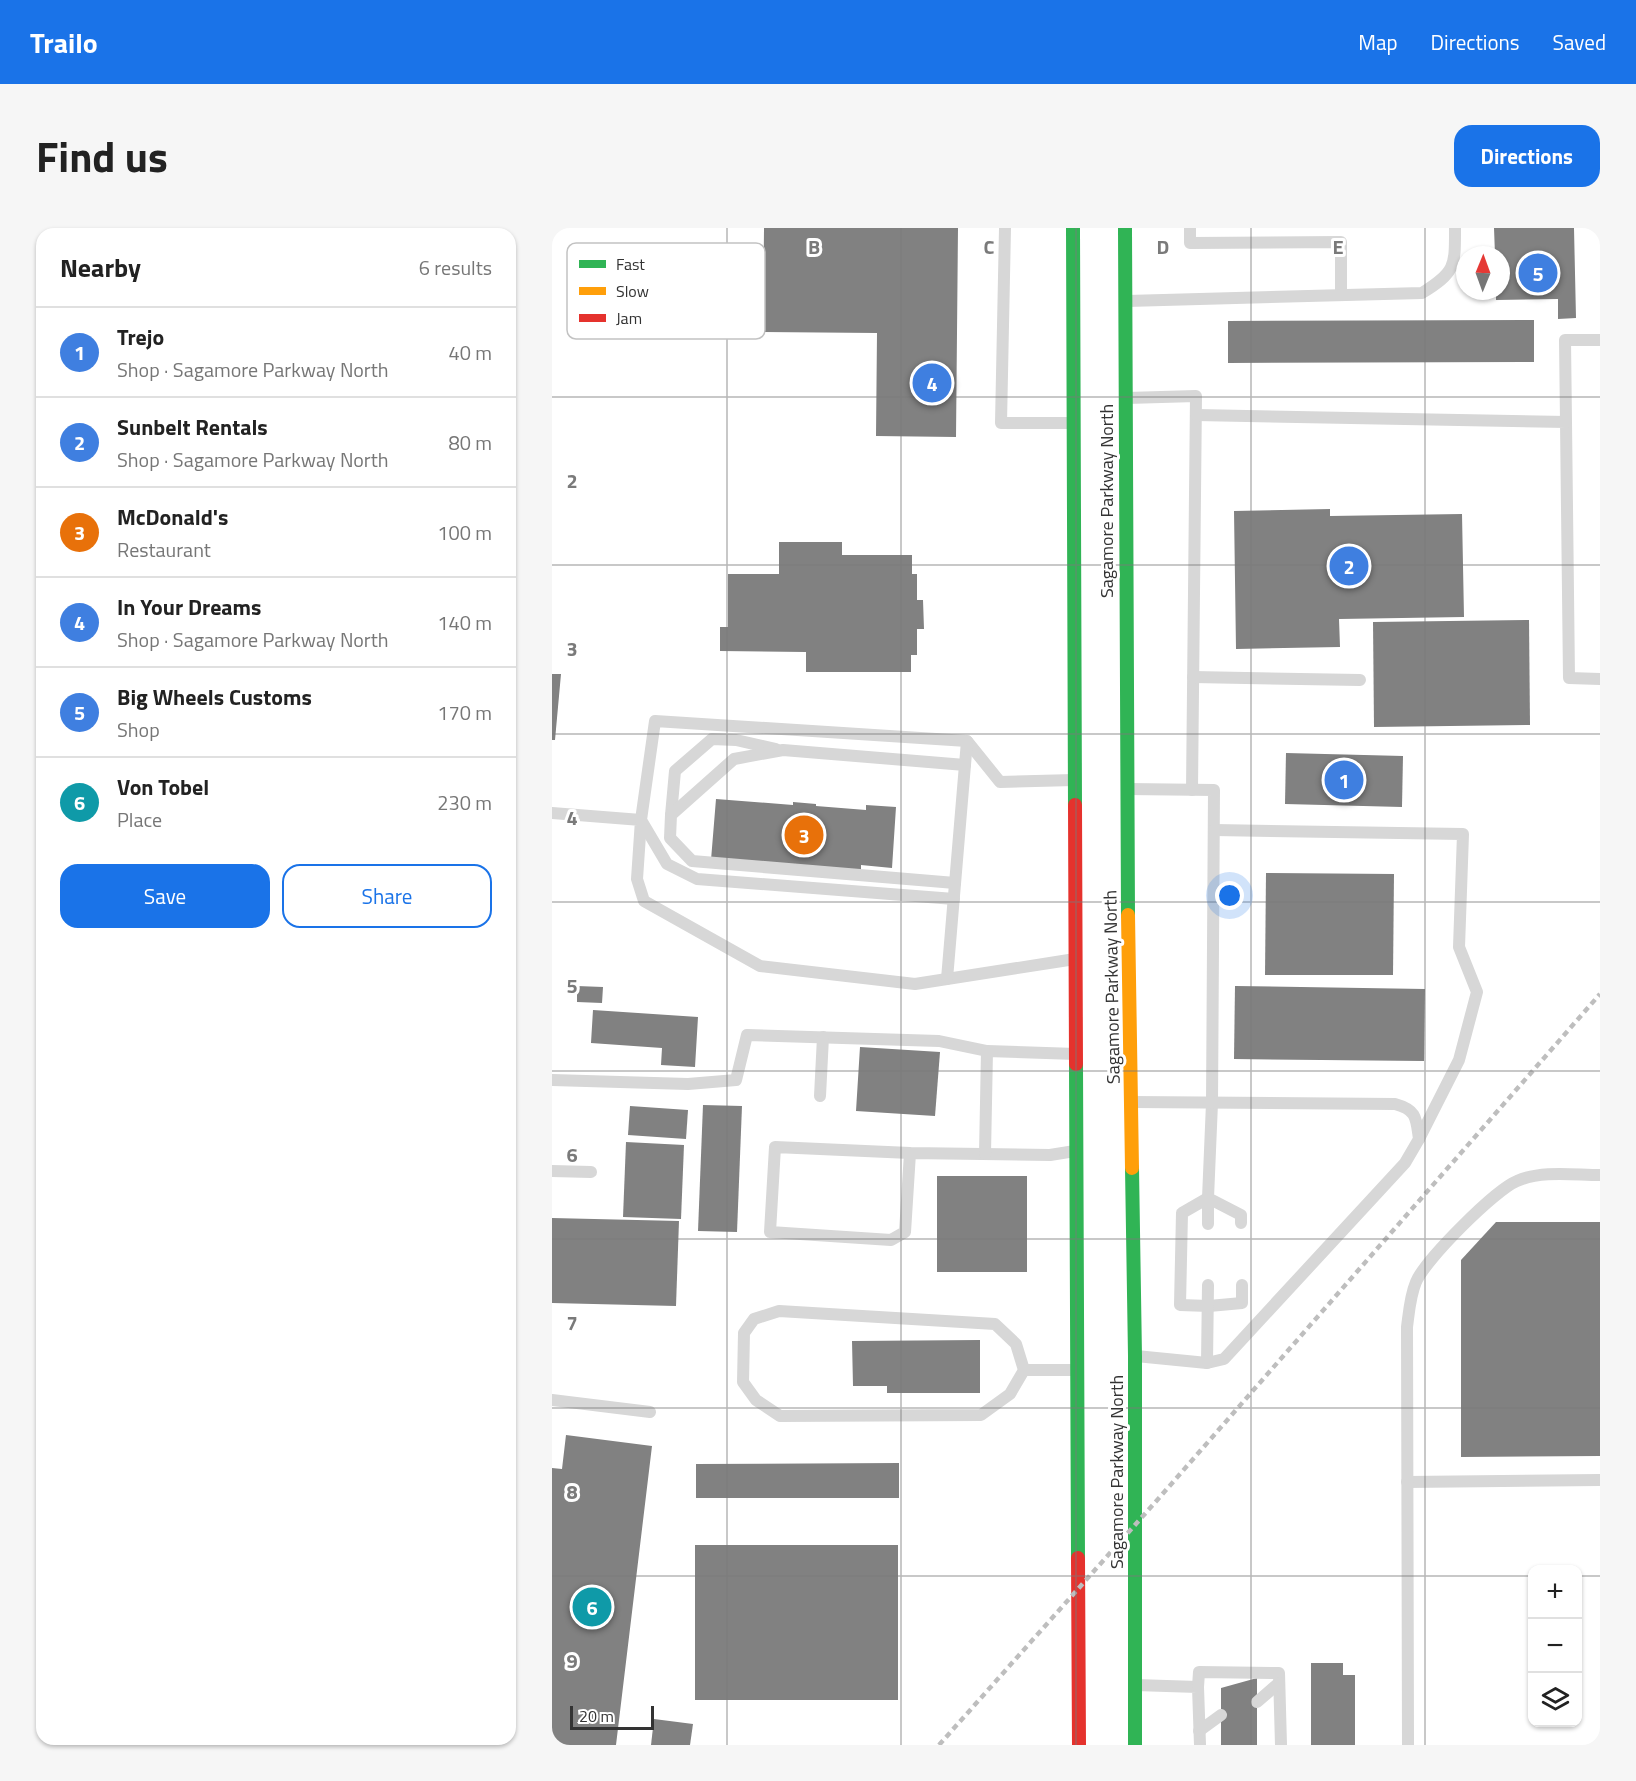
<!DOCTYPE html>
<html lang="en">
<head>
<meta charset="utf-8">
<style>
  body { margin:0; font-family:"Titillium Web",sans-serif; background:#f6f6f6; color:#222 }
  .controls { position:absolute; right:18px; bottom:18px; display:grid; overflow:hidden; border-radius:12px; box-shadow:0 2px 4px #0004 }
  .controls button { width:54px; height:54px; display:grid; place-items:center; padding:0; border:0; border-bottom:2px solid #e0e0e0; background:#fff; color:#222; font:30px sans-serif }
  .compass { position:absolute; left:904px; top:18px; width:54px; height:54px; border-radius:50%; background:#fff; box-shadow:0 2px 4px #0004; rotate:1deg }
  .scale { position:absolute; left:18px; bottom:15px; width:84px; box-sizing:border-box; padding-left:6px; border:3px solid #333; border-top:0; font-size:16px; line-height:21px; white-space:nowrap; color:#333; -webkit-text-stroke:4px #fff; paint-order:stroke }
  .you { position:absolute; left:678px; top:668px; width:21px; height:21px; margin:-15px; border:4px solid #fff; border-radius:50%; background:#1a73e8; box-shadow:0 0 0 9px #1a73e833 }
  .badge { display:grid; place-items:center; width:39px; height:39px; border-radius:50%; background:#1a73e8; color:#fff; font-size:20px; font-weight:700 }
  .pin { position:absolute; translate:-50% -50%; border:3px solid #fff; box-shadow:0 2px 6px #0006 }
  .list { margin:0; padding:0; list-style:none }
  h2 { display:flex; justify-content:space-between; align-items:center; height:78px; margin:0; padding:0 24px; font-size:26px }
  h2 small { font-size:20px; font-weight:400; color:#767676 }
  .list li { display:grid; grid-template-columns:39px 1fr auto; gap:18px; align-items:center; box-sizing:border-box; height:90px; padding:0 24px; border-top:2px solid #e0e0e0 }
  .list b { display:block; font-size:22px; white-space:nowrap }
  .list p { margin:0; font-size:20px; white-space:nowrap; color:#767676 }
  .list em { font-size:20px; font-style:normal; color:#767676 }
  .actions { display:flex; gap:12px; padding:18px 24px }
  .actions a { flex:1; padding:14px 0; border:2px solid #1a73e8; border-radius:18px; text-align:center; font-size:21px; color:#1a73e8 }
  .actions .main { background:#1a73e8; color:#fff }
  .icon { flex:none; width:33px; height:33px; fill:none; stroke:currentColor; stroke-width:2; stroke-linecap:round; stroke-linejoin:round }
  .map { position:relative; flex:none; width:1048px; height:1517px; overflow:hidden; border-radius:18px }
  header { display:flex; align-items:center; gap:36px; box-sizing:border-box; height:84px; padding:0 30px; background:#1a73e8; color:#fff }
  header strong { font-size:28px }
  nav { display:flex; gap:33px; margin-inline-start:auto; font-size:21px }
  .intro { display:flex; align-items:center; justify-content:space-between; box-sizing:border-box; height:144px; padding:0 36px }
  h1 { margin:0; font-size:42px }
  .button { padding:15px 27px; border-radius:18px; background:#1a73e8; color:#fff; font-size:21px; font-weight:700 }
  main { display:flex; gap:36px; padding:0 36px }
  aside { flex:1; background:#fff; border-radius:18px; box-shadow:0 2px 4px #0004 }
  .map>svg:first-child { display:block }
</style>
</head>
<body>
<header>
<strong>Trailo</strong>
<nav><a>Map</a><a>Directions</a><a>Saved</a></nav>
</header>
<div class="intro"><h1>Find us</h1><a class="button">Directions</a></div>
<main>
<aside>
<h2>Nearby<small>6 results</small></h2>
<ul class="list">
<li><span class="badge" style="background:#3f7fe0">1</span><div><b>Trejo</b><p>Shop · Sagamore Parkway North</p></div><em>40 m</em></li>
<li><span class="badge" style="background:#3f7fe0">2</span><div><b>Sunbelt Rentals</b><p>Shop · Sagamore Parkway North</p></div><em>80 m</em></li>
<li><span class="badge" style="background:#e8710a">3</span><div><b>McDonald's</b><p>Restaurant</p></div><em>100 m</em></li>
<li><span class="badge" style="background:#3f7fe0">4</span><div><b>In Your Dreams</b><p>Shop · Sagamore Parkway North</p></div><em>140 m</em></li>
<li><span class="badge" style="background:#3f7fe0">5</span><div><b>Big Wheels Customs</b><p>Shop</p></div><em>170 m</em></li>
<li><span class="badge" style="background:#0f9aa8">6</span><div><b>Von Tobel</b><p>Place</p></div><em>230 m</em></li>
</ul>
<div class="actions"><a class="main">Save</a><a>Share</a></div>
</aside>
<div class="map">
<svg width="1048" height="1517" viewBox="0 0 1048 1517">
  <rect width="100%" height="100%" fill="#fff"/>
  <g fill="#818181">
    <polygon points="212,0 406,0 404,209 324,208 325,105 211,104"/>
    <polygon points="942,0 1022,0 1024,90 1006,91 1006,71 944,72 944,63 949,63 949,27 943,27"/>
    <polygon points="982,92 982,134 676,135 676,93"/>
    <polygon points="778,281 778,288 910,286 912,389 787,391 788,419 684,421 682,283"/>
    <polygon points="227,314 290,314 290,327 360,327 360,346 365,346 365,372 371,372 372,401 365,401 365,427 359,427 359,444 254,444 254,424 168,423 168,399 176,399 176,346 227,346"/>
    <polygon points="977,392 978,497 822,499 821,394"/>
    <polygon points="0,446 9,446 3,512 0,512"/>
    <polygon points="734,525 851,528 850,579 733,576"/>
    <polygon points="164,571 241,577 241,574 264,576 264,578 314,582 314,577 344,579 340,640 309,637 309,644 159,632"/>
    <polygon points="714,645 842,646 841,747 713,747"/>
    <polygon points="25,758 51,759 50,775 25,774"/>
    <polygon points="683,758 873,761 872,833 682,831"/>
    <polygon points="41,782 146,789 143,839 109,837 110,820 39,815"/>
    <polygon points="308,819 388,824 383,888 304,883"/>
    <polygon points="151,877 190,878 185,1004 146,1003"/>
    <polygon points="78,878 136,882 134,911 76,907"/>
    <polygon points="74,914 132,917 129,991 71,989"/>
    <rect x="385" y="948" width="90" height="96"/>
    <polygon points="0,990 127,993 124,1078 0,1075"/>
    <polygon points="944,994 1048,994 1048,1228 909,1229 909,1032"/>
    <polygon points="428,1112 428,1165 335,1165 335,1158 301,1158 300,1113"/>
    <polygon points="14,1207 100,1218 64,1517 0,1517 0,1240 10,1241"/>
    <polygon points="347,1235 347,1270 144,1270 144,1236"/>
    <rect x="143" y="1317" width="203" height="155"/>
    <polygon points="759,1435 791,1435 791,1447 803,1447 803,1517 759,1517"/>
    <polygon points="705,1450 705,1517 669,1517 669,1460"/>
    <polygon points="102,1491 141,1496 138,1517 99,1517"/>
  </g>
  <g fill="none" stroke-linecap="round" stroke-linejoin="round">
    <g stroke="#d7d7d7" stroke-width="12">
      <polyline points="453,0 449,195 520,195"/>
      <polyline points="638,0 638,15 789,14 789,67"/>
      <path d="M575,73L870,65C904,44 903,38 903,0"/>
      <polyline points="575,170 644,168 640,562"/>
      <polyline points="644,187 1014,194 1017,450 1048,451"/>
      <polyline points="1014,194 1013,112 1048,112"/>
      <polyline points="641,449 808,452"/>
      <polyline points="575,561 662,562 660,875 656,970 689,987 689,995"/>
      <polyline points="0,585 89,592 85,651 92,673 208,738 363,756 523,731"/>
      <polyline points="119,587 123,543 160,511 184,512 224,521"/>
      <polyline points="662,602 911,606 907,719 925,764 907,832 867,911"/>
      <polyline points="403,655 140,633 118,610 119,587 182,531 231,522 413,537"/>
      <polyline points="402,671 145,651 115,636 89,592 103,493 415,513 448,554 522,552"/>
      <polyline points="395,751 415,513"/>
      <polyline points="0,852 136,856 184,852 195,807 387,813 435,823"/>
      <polyline points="268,868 271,809"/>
      <path d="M580,874L843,876C865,882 864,890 867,911L853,935L672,1131L655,1135L584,1128"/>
      <polyline points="358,925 353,1004 339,1012 218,1004 223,919 358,925 498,927 523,923"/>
      <polyline points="433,926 435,823 524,826"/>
      <polyline points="0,943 39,944"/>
      <polyline points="656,996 656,970 630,985 628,1077 657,1078 690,1075 690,1057"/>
      <polyline points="655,1135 656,1057"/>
      <polyline points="472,1142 458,1166 429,1187 228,1188 204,1172 191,1154 192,1105 202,1091 227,1083 443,1096 464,1116 472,1142 524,1142"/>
      <polyline points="0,1172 98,1184"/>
      <polyline points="855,1254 1048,1252"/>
      <polyline points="583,1457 646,1459 648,1517"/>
      <polyline points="646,1459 647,1444 727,1445 729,1517"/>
      <polyline points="705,1474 727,1455"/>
      <polyline points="647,1503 669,1487"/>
      <path d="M856,1517L855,1099C857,1084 858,1068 864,1054C873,1032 943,962 965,953C990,942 1022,947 1048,947"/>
    </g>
    <g stroke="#30b455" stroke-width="14">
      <polyline points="521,0 523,577"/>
      <polyline points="573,0 576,687"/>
      <polyline points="524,836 526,1330"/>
      <polyline points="580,940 583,1128 583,1517"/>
    </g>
    <polyline stroke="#ff9f0a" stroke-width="14" points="576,687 580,940"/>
    <g stroke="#e5322d" stroke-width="14">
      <polyline points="523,577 524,836"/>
      <polyline points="526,1330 527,1517"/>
    </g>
    <polyline stroke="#bebebe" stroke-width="4.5" stroke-dasharray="6 4.5" stroke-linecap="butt" points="387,1517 607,1270 1048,766"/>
  </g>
  <path fill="none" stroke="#7a7a7a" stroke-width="1.5" stroke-opacity="0.55" d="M175,0V1517M349,0V1517M524,0V1517M699,0V1517M873,0V1517M0,169H1048M0,337H1048M0,506H1048M0,674H1048M0,843H1048M0,1011H1048M0,1180H1048M0,1348H981M1026,1348H1048"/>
  <g text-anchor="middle" stroke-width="6" stroke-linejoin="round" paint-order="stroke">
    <g font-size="18" fill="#333" stroke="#fff">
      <text transform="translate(555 273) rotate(-90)" y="6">Sagamore Parkway North</text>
      <text transform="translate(560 759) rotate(-91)" y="6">Sagamore Parkway North</text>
      <text transform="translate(565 1244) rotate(-90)" y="6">Sagamore Parkway North</text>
    </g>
  </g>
  <rect x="15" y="15" width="198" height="96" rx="9" fill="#fff" stroke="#c2c2c2" stroke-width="1.5"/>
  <rect x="27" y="32" width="27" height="8" fill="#30b455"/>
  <rect x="27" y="59" width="27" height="8" fill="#ff9f0a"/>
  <rect x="27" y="86" width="27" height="8" fill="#e5322d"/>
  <g font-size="16" fill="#333">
    <text x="64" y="42">Fast</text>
    <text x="64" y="69">Slow</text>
    <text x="64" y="96">Jam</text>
  </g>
  <g font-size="20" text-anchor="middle" font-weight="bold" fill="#7a7a7a" stroke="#fff" stroke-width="6" stroke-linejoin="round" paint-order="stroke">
    <text x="262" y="26">B</text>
    <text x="437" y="26">C</text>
    <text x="611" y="26">D</text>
    <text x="786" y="26">E</text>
    <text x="20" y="260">2</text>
    <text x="20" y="428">3</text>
    <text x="20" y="597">4</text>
    <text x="20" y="765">5</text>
    <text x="20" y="934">6</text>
    <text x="20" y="1102">7</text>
    <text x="20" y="1271">8</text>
    <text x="20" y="1440">9</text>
  </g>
</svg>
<div class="controls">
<button>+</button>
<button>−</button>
<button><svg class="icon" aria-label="layers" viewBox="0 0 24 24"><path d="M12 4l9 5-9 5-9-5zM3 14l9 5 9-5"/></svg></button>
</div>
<svg class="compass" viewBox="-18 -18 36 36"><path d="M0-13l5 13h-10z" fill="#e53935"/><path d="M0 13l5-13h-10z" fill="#767676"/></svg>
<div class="scale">20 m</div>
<div class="you"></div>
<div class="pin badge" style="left:792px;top:552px;background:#3f7fe0">1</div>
<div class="pin badge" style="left:797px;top:338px;background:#3f7fe0">2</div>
<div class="pin badge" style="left:252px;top:607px;background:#e8710a">3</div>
<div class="pin badge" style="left:380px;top:155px;background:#3f7fe0">4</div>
<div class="pin badge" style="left:986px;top:45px;background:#3f7fe0">5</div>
<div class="pin badge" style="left:40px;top:1379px;background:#0f9aa8">6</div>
</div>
</main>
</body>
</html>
